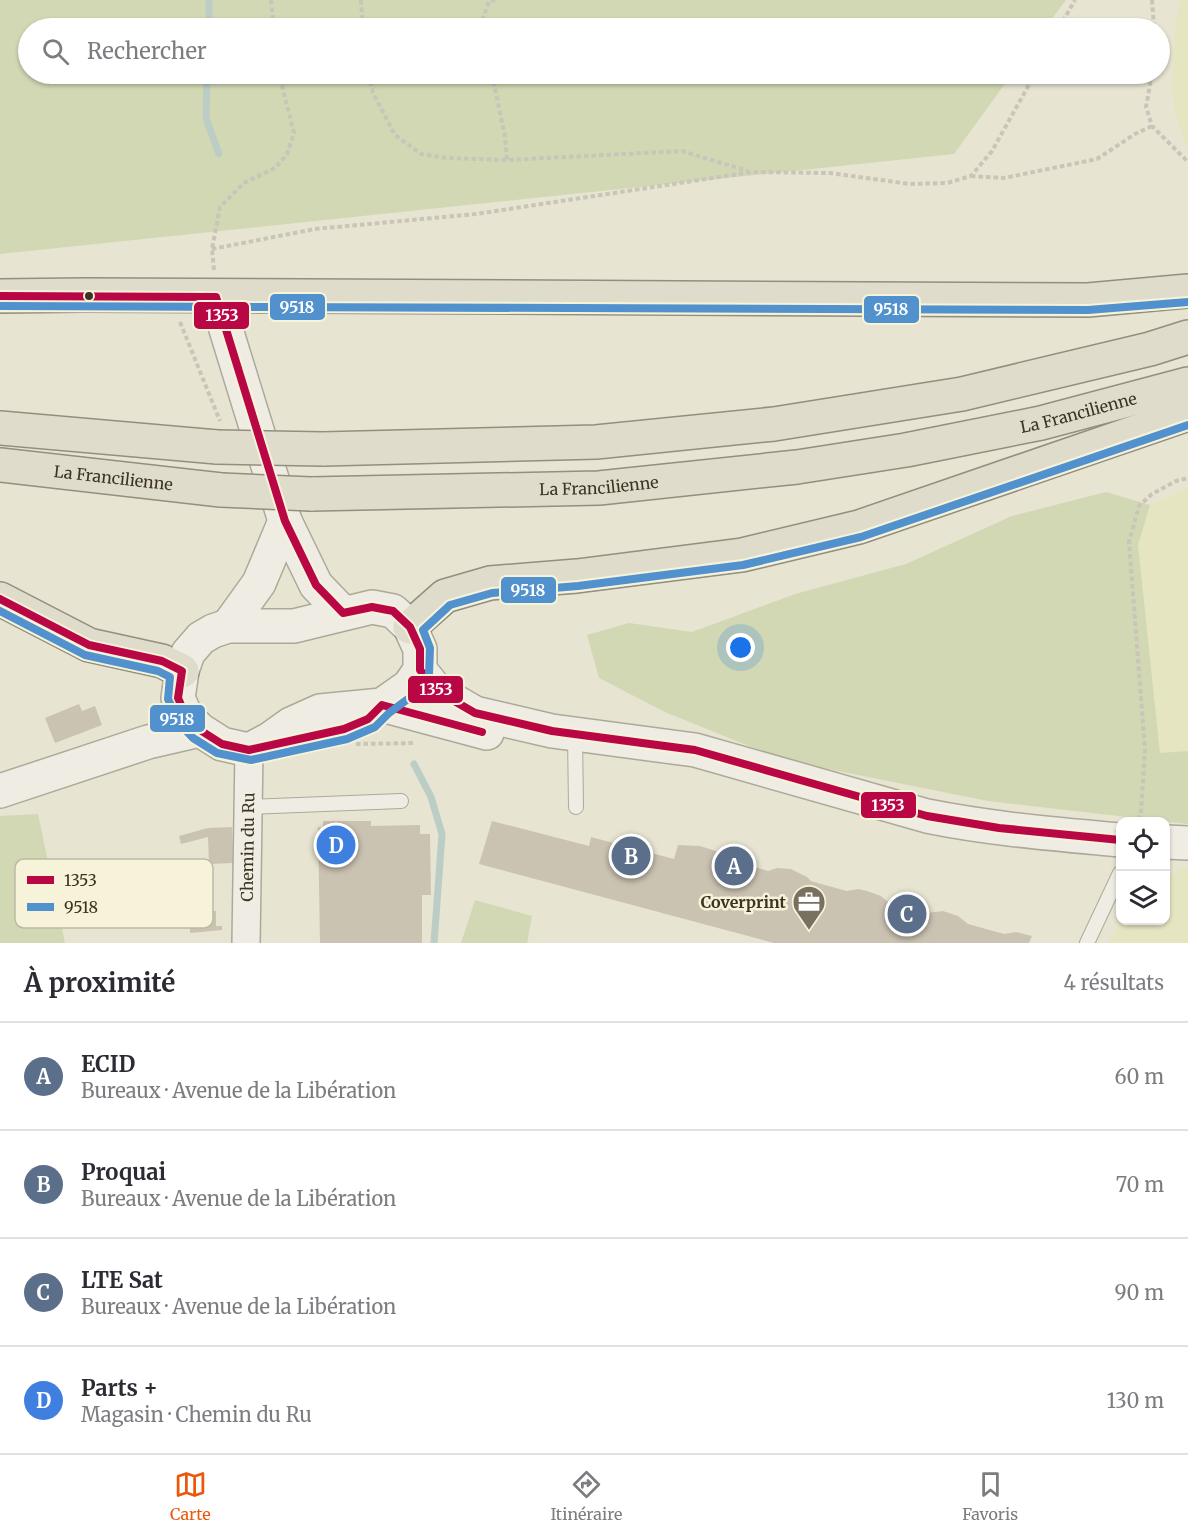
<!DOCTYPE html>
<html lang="fr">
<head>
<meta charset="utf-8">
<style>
  body { margin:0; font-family:Merriweather,serif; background:#f2f2f3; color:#2b2b33 }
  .controls { position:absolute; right:18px; bottom:18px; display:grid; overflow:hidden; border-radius:12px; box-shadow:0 2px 4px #0004 }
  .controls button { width:54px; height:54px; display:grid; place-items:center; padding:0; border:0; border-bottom:2px solid #e1e1e2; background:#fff; color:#2b2b33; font:30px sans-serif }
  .you { position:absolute; left:741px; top:648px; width:21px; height:21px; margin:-15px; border:4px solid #fff; border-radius:50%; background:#1a73e8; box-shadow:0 0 0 9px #1a73e833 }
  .badge { display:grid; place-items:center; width:39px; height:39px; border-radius:50%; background:#ea580c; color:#fff; font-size:20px; font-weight:700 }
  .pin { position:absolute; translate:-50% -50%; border:3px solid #fff; box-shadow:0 2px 6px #0006 }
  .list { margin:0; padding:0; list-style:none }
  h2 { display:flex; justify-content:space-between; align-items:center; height:78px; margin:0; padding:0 24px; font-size:26px }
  h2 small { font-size:20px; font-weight:400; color:#7c7c81 }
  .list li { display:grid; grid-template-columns:39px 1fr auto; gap:18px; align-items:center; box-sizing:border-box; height:108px; padding:0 24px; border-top:2px solid #e1e1e2 }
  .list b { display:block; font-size:22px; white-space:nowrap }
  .list p { margin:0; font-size:20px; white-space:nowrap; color:#7c7c81 }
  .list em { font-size:20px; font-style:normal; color:#7c7c81 }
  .icon { flex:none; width:33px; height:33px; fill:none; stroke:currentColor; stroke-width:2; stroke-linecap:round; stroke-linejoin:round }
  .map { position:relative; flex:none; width:1188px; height:943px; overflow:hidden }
  .search { position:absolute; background:#fff; box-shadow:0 2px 4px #0004; left:18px; right:18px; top:18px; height:66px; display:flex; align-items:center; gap:15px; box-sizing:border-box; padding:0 21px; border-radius:33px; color:#7c7c81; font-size:22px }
  .sheet { height:510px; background:#fff }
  nav { display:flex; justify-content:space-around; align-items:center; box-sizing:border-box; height:84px; border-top:2px solid #e1e1e2; background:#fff; font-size:16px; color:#7c7c81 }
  nav a { display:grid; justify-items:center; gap:3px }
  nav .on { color:#ea580c }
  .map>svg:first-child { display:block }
</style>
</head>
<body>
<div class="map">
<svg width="1188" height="943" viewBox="0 0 1188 943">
  <rect width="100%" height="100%" fill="#e7e4d1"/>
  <g fill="#e6e5c2">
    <polygon points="1180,0 1188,0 1188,150 1176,116 1172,87 1176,18"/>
    <polygon points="1188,488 1188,751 1160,753 1138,545 1150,505"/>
    <polygon points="1183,868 1188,868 1188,943 1108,943 1121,921 1166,921 1166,879"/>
  </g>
  <g fill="#d2d8b4">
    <polygon points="0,0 1066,0 1045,28 28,28 28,74 1012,74 954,154 0,254"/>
    <polygon points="1106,492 1150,505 1138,545 1160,753 1188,751 1188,824 988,801 783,760 665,712 599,678 587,635 629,623 692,632 795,594 906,564 1012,516"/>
    <polygon points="38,814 65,943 0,943 0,816"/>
    <polygon points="475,900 532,916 527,943 461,943"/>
  </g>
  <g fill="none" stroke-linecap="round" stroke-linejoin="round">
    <g stroke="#bccdc5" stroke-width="7">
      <polyline points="209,0 209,28"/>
      <polyline points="207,74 206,118 219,154"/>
      <polyline points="414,764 431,797 442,834 434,943"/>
    </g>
  </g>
  <g fill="#cbc3b2">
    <polygon points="79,704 82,711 95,706 102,725 55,743 45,718"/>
    <polygon points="323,821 371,821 371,826 420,825 420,834 430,834 431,895 422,895 422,943 320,943 318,827 323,828"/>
    <polygon points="492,821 589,846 591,837 674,859 678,845 700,846 722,853 733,861 768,871 777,868 791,869 807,877 811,881 821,884 847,891 858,889 867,891 881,896 889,903 927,913 943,911 958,916 968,924 1004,934 1016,932 1032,936 1029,943 774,943 479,864"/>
    <polygon points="232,827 233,863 209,864 208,837 181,844 179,836 208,828"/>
    <polygon points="190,911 216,911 216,926 222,926 222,930 190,933"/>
  </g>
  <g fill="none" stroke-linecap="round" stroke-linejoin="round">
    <g stroke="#ada999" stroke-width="16">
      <g id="service">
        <polyline points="575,735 576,807"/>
        <polyline points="280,743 344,729 371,716"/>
        <polyline points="248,807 401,801"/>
        <polyline points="1087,943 1120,873"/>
      </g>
    </g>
    <g stroke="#ada999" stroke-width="30">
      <g id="minor">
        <path id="s1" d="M246,943L249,750"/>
      </g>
    </g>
    <g stroke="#ada999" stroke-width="36">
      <g id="tertiary">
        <polyline points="216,297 285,521 316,585 343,613"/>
        <polygon points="372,607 393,611 410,627 420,649 420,670 409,686 382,705 320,711 291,724 270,739 249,750 222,744 200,730 186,716 178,698 182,671 188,653 201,638 213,631 228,626 294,626"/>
        <polyline points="228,626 259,583 285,521"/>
        <path d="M420,670L437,691L475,713L552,731L695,750L927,816C991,829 1056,834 1120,840"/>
        <polyline points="382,705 487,733"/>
        <polyline points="0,791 148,742 200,730"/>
        <polyline points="1166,842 1188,843"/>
      </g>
    </g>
    <g stroke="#928e80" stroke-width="36">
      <g id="trunk">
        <polyline points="0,296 84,295 1088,300 1188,291"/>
        <polyline points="0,428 217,447"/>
        <polyline points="323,449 596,442 774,424 962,394 1150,349 1188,337"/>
        <path id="s2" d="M0,465L221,490"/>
        <path id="s3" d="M311,494L599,488L797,467L906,450L1041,423L1188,384"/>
        <polyline points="0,599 89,645 162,661 182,671"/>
        <polyline points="410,627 445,596 490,583 577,576 742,555 859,527 1188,414"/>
      </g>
    </g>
    <g stroke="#c8c5b9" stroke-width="4" stroke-dasharray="4.5 3" stroke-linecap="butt">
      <polyline points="271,0 274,28"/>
      <polyline points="361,0 363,28"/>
      <polyline points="1152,0 1154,28"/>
      <polyline points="484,28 483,18 489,1 495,0"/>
      <polyline points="1059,28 1075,0"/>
      <polyline points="369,74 373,93 395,135 421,154 446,158 507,160 682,151 748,171"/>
      <polyline points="492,74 505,137 507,160"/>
      <polyline points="1152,74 1146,107 1152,126 1188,162"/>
      <polyline points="971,176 1004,178 1097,159 1135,134 1152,126"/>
      <polyline points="212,249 315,229 476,214 752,172 830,173 910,184 947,183 971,176 992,151 1035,74"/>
      <polyline points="214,270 212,249 220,207 244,183 275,168 287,154 294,133 279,74"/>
      <polyline points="180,322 220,421"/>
      <polyline points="356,744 414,743"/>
      <polyline points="1138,820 1141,812 1145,750 1129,542 1139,506 1152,494 1176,481 1188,478"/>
    </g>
    <use href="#service" stroke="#efede3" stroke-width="14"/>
    <use href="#minor" stroke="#efede3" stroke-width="27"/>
    <use href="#tertiary" stroke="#efede3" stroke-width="33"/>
    <use href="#trunk" stroke="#e0dccb" stroke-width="33"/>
    <g stroke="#928e80" stroke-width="36" stroke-linecap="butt">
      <g id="trunk-bridge">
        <polyline points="217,447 323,449"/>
        <polyline points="221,490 311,494"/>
      </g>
    </g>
    <use href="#trunk-bridge" stroke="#e0dccb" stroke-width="33"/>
    <g stroke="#f6f3d9" stroke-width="12">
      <g id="bus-1">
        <polyline points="0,296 216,297 285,521 316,585 343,613 372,607 393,611 410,627 420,649 420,670 437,691 475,713 552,731 695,750 927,816 999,828 1120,840"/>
        <polyline points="0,599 89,645 162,661 182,671 178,698 186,716 200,730 222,744 249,750 344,729 368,719 382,705 482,732"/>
      </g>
    </g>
    <g stroke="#f6f3d9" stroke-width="12">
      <g id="bus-2">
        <polyline points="0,306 1088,310 1188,302"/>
        <polyline points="0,611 85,655 158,671 170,677 168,699 179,723 193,738 217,753 251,760 347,739 375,727 389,713 416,693 429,675 430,648 423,630 450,605 492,593 578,586 743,565 861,537 1188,425"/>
      </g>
    </g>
    <use href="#bus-1" stroke="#b90745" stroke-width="8"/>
    <use href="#bus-2" stroke="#5191cd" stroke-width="8"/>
  </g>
  <defs>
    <g id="office-pin" transform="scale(1.725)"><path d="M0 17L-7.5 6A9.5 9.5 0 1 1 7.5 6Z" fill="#78715f" stroke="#f6f3d9"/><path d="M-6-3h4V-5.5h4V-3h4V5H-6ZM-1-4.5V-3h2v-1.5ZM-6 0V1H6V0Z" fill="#fff"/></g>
  </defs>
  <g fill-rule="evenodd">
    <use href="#office-pin" x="809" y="902"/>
  </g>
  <circle fill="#3c3321" stroke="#f6f3d9" stroke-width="2" cx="89" cy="296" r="5"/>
  <g text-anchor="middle" stroke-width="5" stroke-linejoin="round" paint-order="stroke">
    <g font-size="16" fill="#3c3321" stroke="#f6f3d9">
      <text dy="6" stroke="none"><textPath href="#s3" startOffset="774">La Francilienne</textPath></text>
      <text dy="6" stroke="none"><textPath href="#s2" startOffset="114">La Francilienne</textPath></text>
      <text dy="6" stroke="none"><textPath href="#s3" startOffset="288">La Francilienne</textPath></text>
      <text dy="6" stroke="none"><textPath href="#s1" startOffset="96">Chemin du Ru</textPath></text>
    </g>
    <g font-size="16" font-weight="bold" fill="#3c3321" stroke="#f6f3d9" text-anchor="end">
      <text x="786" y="908">Coverprint</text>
    </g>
  </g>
  <rect x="15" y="859" width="198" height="69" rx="9" fill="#f6f3d9" stroke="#beb9a2" stroke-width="1.5"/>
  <rect x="27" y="876" width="27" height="8" fill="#b90745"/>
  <rect x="27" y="903" width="27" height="8" fill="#5191cd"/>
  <g font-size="16" fill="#3c3321">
    <text x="64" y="886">1353</text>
    <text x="64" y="913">9518</text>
  </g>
  <g stroke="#f6f3d9" stroke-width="2">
    <rect x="269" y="293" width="57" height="28" rx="6" fill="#5191cd"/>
    <rect x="863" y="295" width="57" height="29" rx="6" fill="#5191cd"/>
    <rect x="193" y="301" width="57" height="29" rx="6" fill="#b90745"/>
    <rect x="500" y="576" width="57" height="28" rx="6" fill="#5191cd"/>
    <rect x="407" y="675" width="57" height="29" rx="6" fill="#b90745"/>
    <rect x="149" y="704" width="57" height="29" rx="6" fill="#5191cd"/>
    <rect x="860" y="791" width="57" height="28" rx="6" fill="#b90745"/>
  </g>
  <g font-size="16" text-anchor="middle" font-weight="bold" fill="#fff">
    <text x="297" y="313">9518</text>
    <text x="891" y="315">9518</text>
    <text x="222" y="321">1353</text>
    <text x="528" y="596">9518</text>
    <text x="436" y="695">1353</text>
    <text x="177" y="725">9518</text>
    <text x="888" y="811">1353</text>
  </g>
</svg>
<div class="controls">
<button><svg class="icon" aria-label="locate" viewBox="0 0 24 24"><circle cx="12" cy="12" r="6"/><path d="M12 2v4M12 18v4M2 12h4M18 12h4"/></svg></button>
<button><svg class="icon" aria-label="layers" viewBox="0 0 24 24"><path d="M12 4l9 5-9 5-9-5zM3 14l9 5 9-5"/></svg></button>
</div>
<div class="you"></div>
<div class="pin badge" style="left:734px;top:866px;background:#5c6f8a">A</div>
<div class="pin badge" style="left:631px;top:856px;background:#5c6f8a">B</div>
<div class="pin badge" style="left:907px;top:914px;background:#5c6f8a">C</div>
<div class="pin badge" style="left:336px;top:845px;background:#3f7fe0">D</div>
<div class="search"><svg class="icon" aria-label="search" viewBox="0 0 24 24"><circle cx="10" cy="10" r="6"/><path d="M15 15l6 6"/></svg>Rechercher</div>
</div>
<section class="sheet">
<h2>À proximité<small>4 résultats</small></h2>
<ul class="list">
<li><span class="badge" style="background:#5c6f8a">A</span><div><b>ECID</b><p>Bureaux · Avenue de la Libération</p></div><em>60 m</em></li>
<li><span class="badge" style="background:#5c6f8a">B</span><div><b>Proquai</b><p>Bureaux · Avenue de la Libération</p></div><em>70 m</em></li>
<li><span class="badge" style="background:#5c6f8a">C</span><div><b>LTE Sat</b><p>Bureaux · Avenue de la Libération</p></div><em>90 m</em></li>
<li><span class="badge" style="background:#3f7fe0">D</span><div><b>Parts +</b><p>Magasin · Chemin du Ru</p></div><em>130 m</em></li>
</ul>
</section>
<nav>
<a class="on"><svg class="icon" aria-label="map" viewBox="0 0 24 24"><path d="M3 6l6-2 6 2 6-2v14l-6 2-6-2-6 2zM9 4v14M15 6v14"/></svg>Carte</a>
<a><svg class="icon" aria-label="directions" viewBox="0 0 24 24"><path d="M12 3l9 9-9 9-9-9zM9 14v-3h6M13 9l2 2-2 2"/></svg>Itinéraire</a>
<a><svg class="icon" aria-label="saved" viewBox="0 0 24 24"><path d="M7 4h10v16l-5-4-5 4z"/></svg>Favoris</a>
</nav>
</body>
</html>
